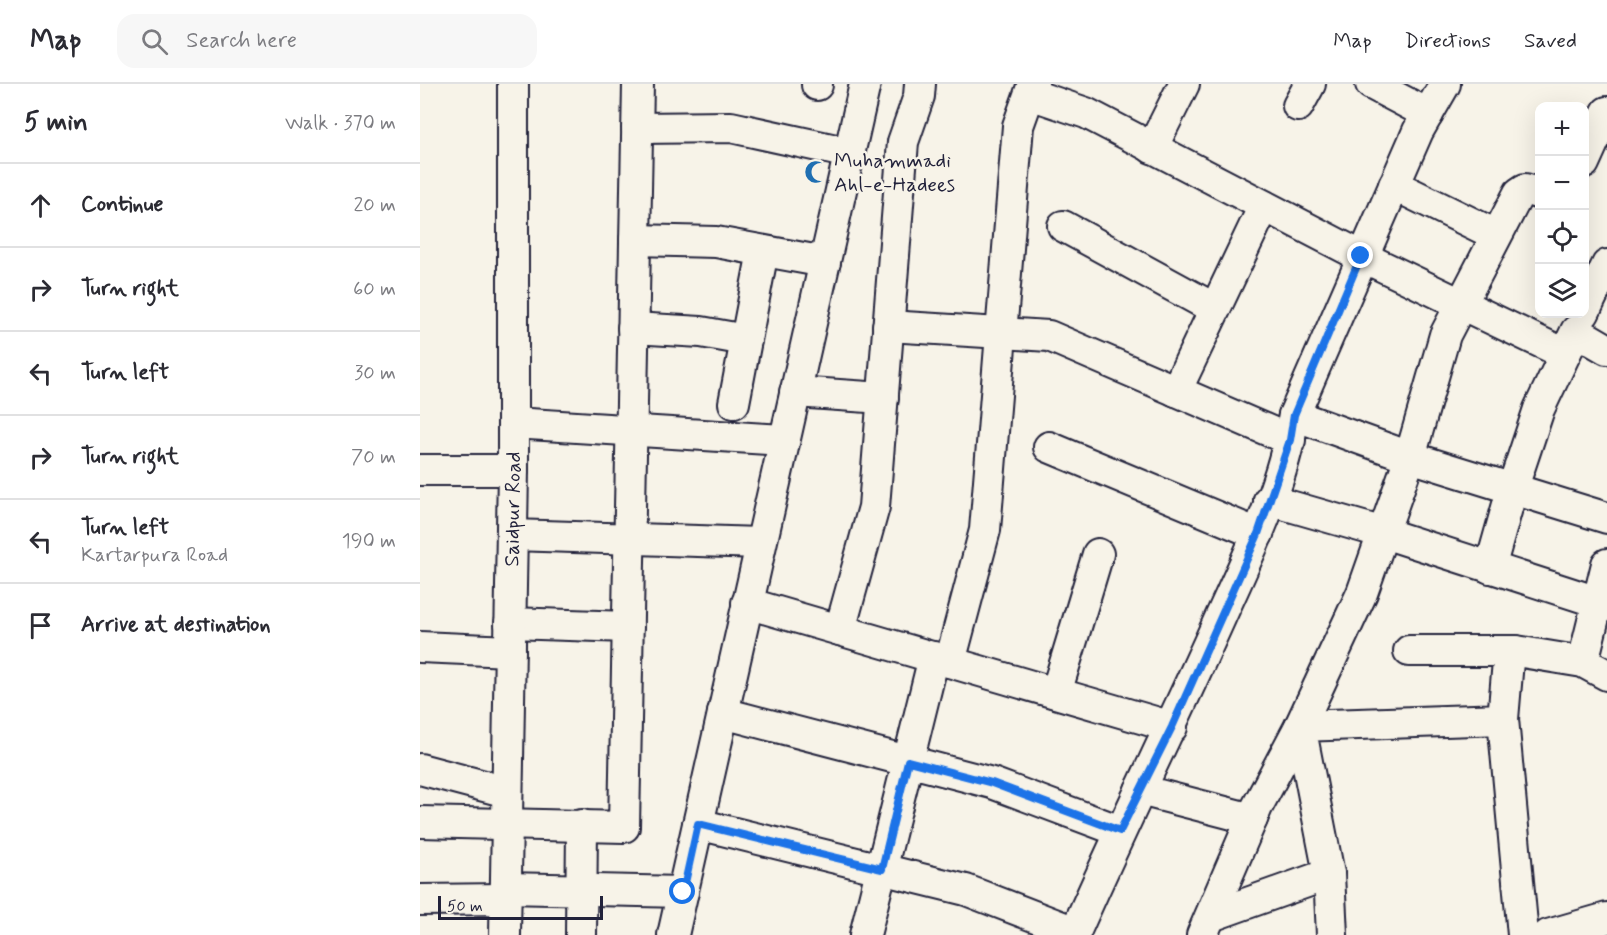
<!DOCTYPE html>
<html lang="en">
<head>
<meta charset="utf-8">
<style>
  body { margin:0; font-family:Mynerve,sans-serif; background:#f7f7f7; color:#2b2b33 }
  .controls { position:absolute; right:18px; top:18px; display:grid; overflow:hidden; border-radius:12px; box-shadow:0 6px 24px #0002 }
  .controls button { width:54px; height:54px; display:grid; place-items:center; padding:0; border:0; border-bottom:2px solid #e1e1e2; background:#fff; color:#2b2b33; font:30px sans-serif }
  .scale { position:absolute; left:18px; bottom:15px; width:165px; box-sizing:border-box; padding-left:6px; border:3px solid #22223b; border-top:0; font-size:16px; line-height:21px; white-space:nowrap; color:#22223b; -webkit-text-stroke:4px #f7f3e8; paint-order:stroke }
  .stop { position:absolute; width:18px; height:18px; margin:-14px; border:4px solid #1a73e8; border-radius:50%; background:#fff }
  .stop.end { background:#1a73e8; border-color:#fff; box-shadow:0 2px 6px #0008 }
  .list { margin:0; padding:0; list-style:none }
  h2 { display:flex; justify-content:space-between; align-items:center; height:78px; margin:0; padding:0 24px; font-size:26px }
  h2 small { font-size:20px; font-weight:400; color:#7c7c81 }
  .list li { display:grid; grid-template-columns:39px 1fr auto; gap:18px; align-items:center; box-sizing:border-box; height:84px; padding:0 24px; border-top:2px solid #e1e1e2 }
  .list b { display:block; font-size:22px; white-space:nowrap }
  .list p { margin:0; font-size:20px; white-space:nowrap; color:#7c7c81 }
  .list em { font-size:20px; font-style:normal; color:#7c7c81 }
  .icon { flex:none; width:33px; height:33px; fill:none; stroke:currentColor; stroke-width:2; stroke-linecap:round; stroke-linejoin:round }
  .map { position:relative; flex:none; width:1187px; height:851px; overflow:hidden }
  header { display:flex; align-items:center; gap:36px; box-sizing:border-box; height:84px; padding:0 30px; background:#fff; border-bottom:2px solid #e1e1e2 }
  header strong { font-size:28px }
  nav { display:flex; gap:33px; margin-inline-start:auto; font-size:21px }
  .search { width:420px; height:54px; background:#f7f7f7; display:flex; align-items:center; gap:15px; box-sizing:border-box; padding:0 21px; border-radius:18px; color:#7c7c81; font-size:22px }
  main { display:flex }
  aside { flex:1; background:#fff }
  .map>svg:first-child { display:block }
</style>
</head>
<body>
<header>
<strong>Map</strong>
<div class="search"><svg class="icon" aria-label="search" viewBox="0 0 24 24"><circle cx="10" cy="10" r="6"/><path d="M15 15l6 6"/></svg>Search here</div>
<nav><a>Map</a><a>Directions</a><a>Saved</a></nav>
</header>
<main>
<aside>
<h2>5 min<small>Walk · 370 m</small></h2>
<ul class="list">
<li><svg class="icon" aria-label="ahead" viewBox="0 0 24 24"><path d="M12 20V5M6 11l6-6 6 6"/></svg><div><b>Continue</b></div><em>20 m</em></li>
<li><svg class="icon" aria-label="right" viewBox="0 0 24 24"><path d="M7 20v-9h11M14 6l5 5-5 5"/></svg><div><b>Turn right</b></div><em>60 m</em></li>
<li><svg class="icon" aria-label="left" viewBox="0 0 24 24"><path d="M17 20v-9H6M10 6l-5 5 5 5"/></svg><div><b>Turn left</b></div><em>30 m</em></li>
<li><svg class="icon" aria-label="right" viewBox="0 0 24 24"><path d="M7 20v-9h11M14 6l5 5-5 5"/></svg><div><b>Turn right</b></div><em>70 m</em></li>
<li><svg class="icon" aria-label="left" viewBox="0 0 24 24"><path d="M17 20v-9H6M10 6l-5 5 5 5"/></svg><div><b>Turn left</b><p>Kartarpura Road</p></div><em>190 m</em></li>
<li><svg class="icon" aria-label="arrive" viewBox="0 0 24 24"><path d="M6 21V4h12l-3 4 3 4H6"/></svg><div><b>Arrive at destination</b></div></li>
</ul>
</aside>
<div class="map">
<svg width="1187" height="851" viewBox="0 0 1187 851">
  <rect width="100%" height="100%" fill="#f7f3e8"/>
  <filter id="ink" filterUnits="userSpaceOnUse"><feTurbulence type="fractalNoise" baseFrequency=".0167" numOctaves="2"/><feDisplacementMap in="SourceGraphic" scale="12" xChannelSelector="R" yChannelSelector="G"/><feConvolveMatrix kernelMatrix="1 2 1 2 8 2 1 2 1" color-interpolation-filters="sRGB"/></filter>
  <g filter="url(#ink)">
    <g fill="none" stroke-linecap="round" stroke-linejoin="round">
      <g stroke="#22223b" stroke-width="34">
        <g id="minor">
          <polyline points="397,0 397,1"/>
          <polyline points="951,0 1008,30"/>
          <polyline points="610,10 666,29 941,172 1145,270"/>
          <polyline points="878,22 890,0"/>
          <polyline points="217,44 311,43 430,69"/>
          <polyline points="732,64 764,0"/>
          <polyline points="1164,79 1187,28"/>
          <polyline points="974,101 1076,151"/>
          <polyline points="643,142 795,225"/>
          <polyline points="215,156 296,158 405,178"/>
          <polyline points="1164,229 1187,181"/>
          <polyline points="468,242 629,252 870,356"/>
          <polyline points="213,244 281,248 326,256"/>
          <polyline points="756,307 844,122"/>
          <polyline points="375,308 463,314"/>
          <polyline points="314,319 343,167"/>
          <polyline points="874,331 990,373 1187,434"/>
          <polyline points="93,339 364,356"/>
          <polyline points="629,363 838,450"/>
          <polyline points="0,386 93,386"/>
          <polyline points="849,416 964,449 1187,521"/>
          <polyline points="92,451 340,459"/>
          <polyline points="1070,484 1092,406 1119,325 1156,247 1187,265"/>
          <polyline points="327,519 752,643"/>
          <polyline points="90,539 208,543"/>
          <polyline points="420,546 454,423 483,58 499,12 500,0"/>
          <polyline points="0,563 90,567"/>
          <polyline points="989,567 1096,567"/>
          <polyline points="530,578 565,446 598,42 613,0"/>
          <polyline points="1163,578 1187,480"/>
          <polyline points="636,609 678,470"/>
          <polyline points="303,629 572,699 700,747"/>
          <polyline points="1083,635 1103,851"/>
          <polyline points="0,685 87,708"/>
          <polyline points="720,706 832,735"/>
          <polyline points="0,738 204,743 218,0"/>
          <polyline points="278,740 546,806 655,848"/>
          <polyline points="86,804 263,808"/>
          <polyline points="0,816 85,815"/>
          <polyline points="791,832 909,790"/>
          <path id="s1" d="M85,851L93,386V0"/>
          <polyline points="161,851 162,741"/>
          <polyline points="253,851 445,0"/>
          <polyline points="445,851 514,573"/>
          <path d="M654,851C701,744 753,639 801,532C830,468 863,401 874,331L998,47L1025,0"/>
          <polyline points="782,851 837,723 880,642 942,509 990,373 1025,251 1099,109 1105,105 1120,110"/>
          <polyline points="912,851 909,790 880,642 1083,635 1088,577 1096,567 1163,578 1187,591"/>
          <polyline points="1128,851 1187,834"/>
        </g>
      </g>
      <use href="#minor" stroke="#f7f3e8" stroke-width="30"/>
    </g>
  </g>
  <g fill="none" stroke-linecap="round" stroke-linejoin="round" filter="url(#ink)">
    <polyline stroke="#1a73e8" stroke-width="8" points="263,808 278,740 462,785 488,677 572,699 700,747 752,643 838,450 870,356 874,331 941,172"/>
  </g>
  <defs>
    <g id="mosque-bare" transform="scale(1.8)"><path d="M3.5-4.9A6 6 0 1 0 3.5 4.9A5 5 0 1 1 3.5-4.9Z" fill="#1f6fb2" stroke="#f7f3e8" stroke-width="2.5" paint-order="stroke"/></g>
  </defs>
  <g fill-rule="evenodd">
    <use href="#mosque-bare" x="396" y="88"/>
  </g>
  <g text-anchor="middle" stroke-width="5" stroke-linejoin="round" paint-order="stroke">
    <g font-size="21" fill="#22223b" stroke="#f7f3e8" text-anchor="start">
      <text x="414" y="83">Muhammadi<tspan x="414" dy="24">Ahl-e-Hadees</tspan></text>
    </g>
    <g font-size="21" fill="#22223b" stroke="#f7f3e8">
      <text dy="7" stroke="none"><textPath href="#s1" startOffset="426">Saidpur Road</textPath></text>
    </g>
  </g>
</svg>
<div class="controls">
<button>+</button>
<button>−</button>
<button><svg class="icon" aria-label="locate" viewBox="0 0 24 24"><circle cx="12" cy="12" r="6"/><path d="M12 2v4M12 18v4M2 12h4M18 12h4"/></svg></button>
<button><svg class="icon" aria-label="layers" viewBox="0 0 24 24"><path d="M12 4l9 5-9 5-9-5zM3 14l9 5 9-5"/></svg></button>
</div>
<div class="scale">50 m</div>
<div class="stop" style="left:263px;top:808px"></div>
<div class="stop end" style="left:941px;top:172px"></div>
</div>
</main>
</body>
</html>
